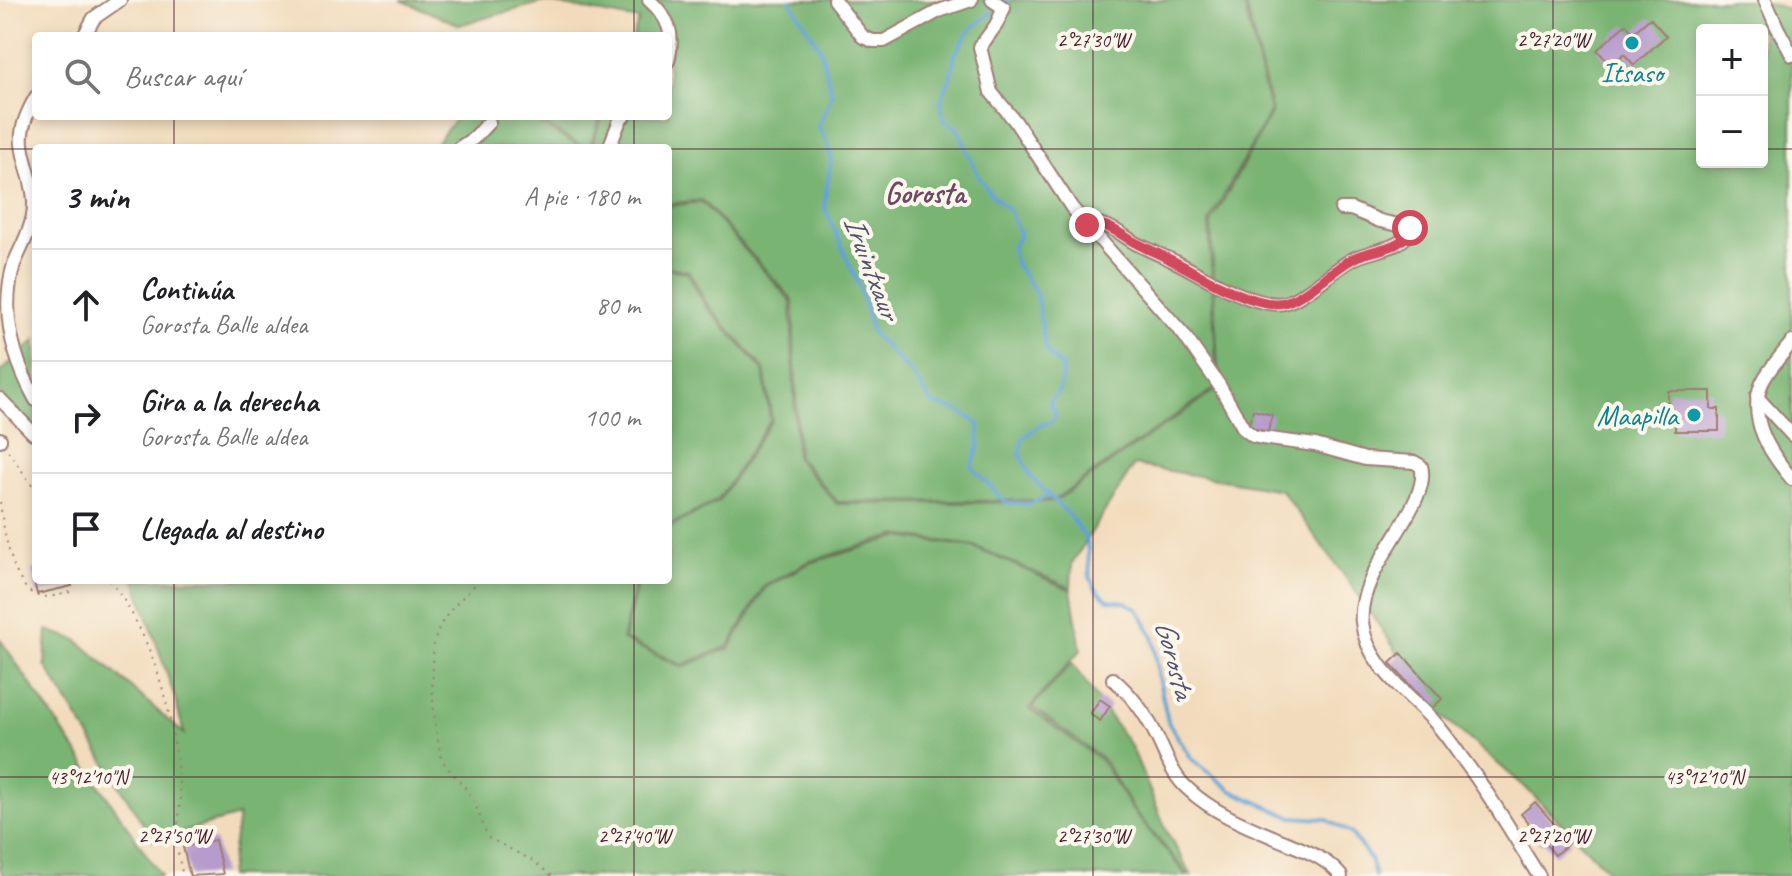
<!DOCTYPE html>
<html lang="es">
<head>
<meta charset="utf-8">
<style>
  body { margin:0; font-family:Caveat,sans-serif; background:#f2f2f2; color:#202124 }
  .controls { position:absolute; right:24px; top:24px; display:grid; overflow:hidden; border-radius:8px; box-shadow:0 4px 12px #0003 }
  .controls button { width:72px; height:72px; display:grid; place-items:center; padding:0; border:0; border-bottom:2px solid #e0e0e0; background:#fff; color:#202124; font:40px sans-serif }
  .stop { position:absolute; width:24px; height:24px; margin:-18px; border:6px solid #d1495b; border-radius:50%; background:#fff }
  .stop.end { background:#d1495b; border-color:#fff; box-shadow:0 2px 8px #0008 }
  .list { margin:0; padding:0; list-style:none }
  h2 { display:flex; justify-content:space-between; align-items:center; height:104px; margin:0; padding:0 32px; font-size:34px }
  h2 small { font-size:26px; font-weight:400; color:#757577 }
  .list li { display:grid; grid-template-columns:52px 1fr auto; gap:24px; align-items:center; box-sizing:border-box; height:112px; padding:0 32px; border-top:2px solid #e0e0e0 }
  .list b { display:block; font-size:30px; white-space:nowrap }
  .list p { margin:0; font-size:26px; white-space:nowrap; color:#757577 }
  .list em { font-size:26px; font-style:normal; color:#757577 }
  .icon { flex:none; width:44px; height:44px; fill:none; stroke:currentColor; stroke-width:2; stroke-linecap:round; stroke-linejoin:round }
  .map { position:relative; flex:none; width:1792px; height:876px; overflow:hidden }
  .search { position:absolute; background:#fff; box-shadow:0 4px 12px #0003; left:32px; top:32px; width:640px; height:88px; display:flex; align-items:center; gap:20px; box-sizing:border-box; padding:0 28px; border-radius:8px; color:#757577; font-size:30px }
  .panel { position:absolute; background:#fff; box-shadow:0 4px 12px #0003; left:32px; top:144px; width:640px; height:440px; border-radius:8px }
  .map>svg:first-child { display:block }
</style>
</head>
<body>
<div class="map">
<svg width="1792" height="876" viewBox="0 0 1792 876">
  <rect width="100%" height="100%" fill="#fbf7ec"/>
  <filter id="ink" filterUnits="userSpaceOnUse"><feTurbulence type="fractalNoise" baseFrequency=".0125" numOctaves="2"/><feDisplacementMap in="SourceGraphic" scale="16" xChannelSelector="R" yChannelSelector="G"/><feConvolveMatrix kernelMatrix="1 2 1 2 8 2 1 2 1" color-interpolation-filters="sRGB"/></filter>
  <filter id="wash" filterUnits="userSpaceOnUse"><feTurbulence type="fractalNoise" baseFrequency=".006" numOctaves="4" result="noise"/><feDisplacementMap in="SourceGraphic" scale="32" xChannelSelector="R" yChannelSelector="G"/><feGaussianBlur stdDeviation="1.8" result="paint"/><feColorMatrix in="noise" values="0 0 0 0 0 0 0 0 0 0 0 0 0 0 0 0 0 1.4 0 .05"/><feComposite in="paint" operator="in"/></filter>
  <g filter="url(#wash)">
    <rect width="100%" height="100%" fill="#f2dbbc"/>
    <g fill="#7ab473" stroke="#626a4f" stroke-width="2" fill-rule="evenodd">
      <polygon points="401,0 1243,0 1270,112 1209,222 1217,387 1054,500 838,502 798,457 793,300 702,200 668,204 668,148 591,148 603,116 668,116 668,36 633,36 639,20 544,2 459,25"/>
      <path d="M1245,0H1753L1792,10V876H1615L1611,874L1525,787L1439,713L1354,589L1281,490L1134,465L1072,563L1071,588L974,546L898,535L810,561L764,586L729,646L682,665L624,639L638,580H668V528L719,501L772,420L764,369L707,304L689,271L668,267V206L702,202L791,301L796,458L837,504L1054,502L1219,388L1211,223L1272,112ZM1702,30H1762V162H1702Z"/>
      <polygon points="458,116 526,116 582,148 432,148"/>
      <polygon points="530,116 601,116 589,148 586,148"/>
      <polygon points="668,269 687,272 705,305 763,370 770,420 718,500 668,526"/>
      <polygon points="36,340 36,430 0,394 0,372"/>
      <polygon points="898,537 973,547 1071,590 1081,650 1029,708 1101,760 1132,810 1187,876 229,876 238,816 153,840 45,665 47,630 77,640 184,734 175,698 135,580 636,580 622,640 682,667 730,648 765,588 810,563"/>
      <polygon points="0,639 161,876 4,876 0,869"/>
      <polygon points="1072,663 1132,748 1168,834 1192,876 1189,876 1133,809 1103,759 1032,707"/>
    </g>
    <g fill="none" stroke-linecap="round" stroke-linejoin="round">
      <g stroke="#61a0d3" stroke-width="4">
        <path d="M790,0L820,48L832,95L818,127C843,161 824,173 825,208L861,291L872,333L913,375L932,403L959,411L979,424V446L972,467L1006,503L1029,504L1050,496"/>
        <polyline points="1008,0 971,29 956,52 950,79 941,100 944,121 958,129 978,175 990,193 1009,210 1020,235 1012,248 1016,265 1036,292 1046,351 1063,368 1060,389 1050,403 1056,414 1053,421 1039,426 1023,438 1020,454 1031,477 1069,515 1087,540 1090,576 1095,588 1108,600 1125,602 1138,609 1153,636 1159,680 1168,722 1192,759 1232,791 1291,817 1326,819 1351,833 1370,859 1375,876"/>
      </g>
    </g>
    <g id="blocks">
      <g fill="#b79bcc">
        <polygon points="1650,18 1666,36 1634,65 1624,54 1611,65 1597,50 1626,24 1633,33"/>
        <polygon points="1668,391 1711,391 1711,409 1719,409 1719,431 1675,431 1675,421 1668,422"/>
        <polygon points="1253,410 1272,415 1268,432 1248,427"/>
        <polygon points="36,569 36,580 70,580 72,586 37,594 31,570"/>
        <polygon points="1401,653 1442,699 1431,709 1390,663"/>
        <polygon points="1100,699 1110,706 1100,721 1090,714"/>
        <polygon points="1535,802 1570,842 1555,855 1544,842 1541,844 1532,834 1535,831 1521,814"/>
        <polygon points="215,840 223,874 190,876 183,847"/>
      </g>
    </g>
  </g>
  <g filter="url(#ink)">
    <use href="#blocks" fill-opacity="0" stroke="#9e7d74" stroke-width="2"/>
    <g fill="none" stroke-linecap="round" stroke-linejoin="round">
      <g stroke="#9e7d74" stroke-width="16">
        <g id="street">
          <path d="M649,0C669,18 675,34 668,61"/>
          <polyline points="834,0 863,37 873,41 884,41 939,11 971,0"/>
          <polyline points="992,0 1004,8 996,25 980,47 991,92 1015,121 1072,208 1087,225"/>
          <polyline points="1765,0 1777,27 1792,55"/>
          <polyline points="84,36 94,18 120,0"/>
          <path d="M36,97C28,111 20,127 22,144C24,165 35,184 34,205C34,225 22,245 14,264C0,312 12,357 36,400"/>
          <polyline points="459,148 474,138 489,122"/>
          <polyline points="609,148 620,120 624,116"/>
          <path d="M1341,209H1351L1380,221L1408,227L1410,231C1400,251 1370,249 1351,260C1332,271 1304,298 1284,303C1255,309 1202,275 1176,262C1163,256 1149,250 1137,244C1121,235 1106,220 1087,225L1184,335L1219,385L1244,429L1253,436L1262,438L1315,445L1365,459L1414,462L1421,466C1433,504 1356,569 1362,622C1366,664 1406,691 1432,719C1443,731 1453,745 1462,758C1491,795 1514,837 1539,876"/>
          <path d="M1792,342C1782,355 1769,368 1762,383C1747,418 1769,452 1792,479"/>
          <polyline points="1757,397 1792,435"/>
          <polyline points="0,399 33,433 36,432"/>
          <polyline points="0,439 0,440"/>
          <path d="M1113,679C1132,695 1146,714 1157,737C1166,755 1172,775 1188,789C1211,811 1244,825 1273,837C1298,848 1324,855 1341,876"/>
        </g>
      </g>
      <g stroke="#9e7d74" stroke-width="2" stroke-dasharray="2 6" stroke-linecap="butt">
        <polyline points="8,451 36,491"/>
        <path d="M0,502C3,525 12,591 39,596C49,598 60,595 70,592"/>
        <path d="M110,580C157,643 175,719 180,796C181,810 177,825 177,839C177,851 180,864 183,876"/>
        <path d="M480,580C464,596 445,612 437,633C433,643 433,654 433,664C431,697 435,726 441,758C449,772 462,782 470,795C479,809 481,824 489,838L533,861L552,876"/>
      </g>
      <use href="#street" stroke="#fff" stroke-width="12"/>
    </g>
  </g>
  <g fill="none" stroke-linecap="round" stroke-linejoin="round" filter="url(#ink)">
    <path stroke="#d1495b" stroke-width="10" d="M1087,225C1106,220 1120,235 1136,243C1149,250 1162,255 1175,262C1201,275 1253,308 1282,303C1302,300 1333,269 1354,258C1371,249 1405,250 1410,228"/>
  </g>
  <path fill="none" stroke="#4a1f2b" stroke-width="2" stroke-opacity="0.45" d="M174,0V36M634,0V36M1093,0V876M1553,0V876M174,116V148M634,116V148M0,149H36M668,149H1702M1762,149H1792M174,580V876M634,580V876M0,777H1792"/>
  <g fill="#0f9aa8" stroke="#fbf7ec" stroke-width="3">
    <circle cx="1632" cy="43" r="8"/>
    <circle cx="1694" cy="415" r="8"/>
  </g>
  <g text-anchor="middle" stroke-width="8" stroke-linejoin="round" paint-order="stroke">
    <g font-size="28" fill="#0d838f" stroke="#fbf7ec">
      <text x="1632" y="82">Itsaso</text>
      <text x="1678" y="425" text-anchor="end">Maapilla</text>
    </g>
    <g font-size="30" font-weight="bold" fill="#704a63" stroke="#fbf7ec">
      <text x="925" y="203">Gorosta</text>
    </g>
    <g font-size="30" font-style="italic" fill="#53536e" stroke="#fbf7ec">
      <text transform="translate(872 267) rotate(69)" y="10">Iruintxaur</text>
      <text transform="translate(1175 659) rotate(75)" y="10">Gorosta</text>
    </g>
  </g>
  <g font-size="20" text-anchor="middle" fill="#4a1f2b" stroke="#fbf7ec" stroke-width="8" stroke-linejoin="round" paint-order="stroke">
    <text x="1093" y="47">2°27'30"W</text>
    <text x="1553" y="47">2°27'20"W</text>
    <text x="88" y="784">43°12'10"N</text>
    <text x="1704" y="784">43°12'10"N</text>
    <text x="174" y="843">2°27'50"W</text>
    <text x="634" y="843">2°27'40"W</text>
    <text x="1093" y="843">2°27'30"W</text>
    <text x="1553" y="843">2°27'20"W</text>
  </g>
</svg>
<div class="controls">
<button>+</button>
<button>−</button>
</div>
<div class="stop" style="left:1410px;top:228px"></div>
<div class="stop end" style="left:1087px;top:225px"></div>
<div class="search"><svg class="icon" aria-label="search" viewBox="0 0 24 24"><circle cx="10" cy="10" r="6"/><path d="M15 15l6 6"/></svg>Buscar aquí</div>
<section class="panel">
<h2>3 min<small>A pie · 180 m</small></h2>
<ul class="list">
<li><svg class="icon" aria-label="ahead" viewBox="0 0 24 24"><path d="M12 20V5M6 11l6-6 6 6"/></svg><div><b>Continúa</b><p>Gorosta Balle aldea</p></div><em>80 m</em></li>
<li><svg class="icon" aria-label="right" viewBox="0 0 24 24"><path d="M7 20v-9h11M14 6l5 5-5 5"/></svg><div><b>Gira a la derecha</b><p>Gorosta Balle aldea</p></div><em>100 m</em></li>
<li><svg class="icon" aria-label="arrive" viewBox="0 0 24 24"><path d="M6 21V4h12l-3 4 3 4H6"/></svg><div><b>Llegada al destino</b></div></li>
</ul>
</section>
</div>
</body>
</html>
